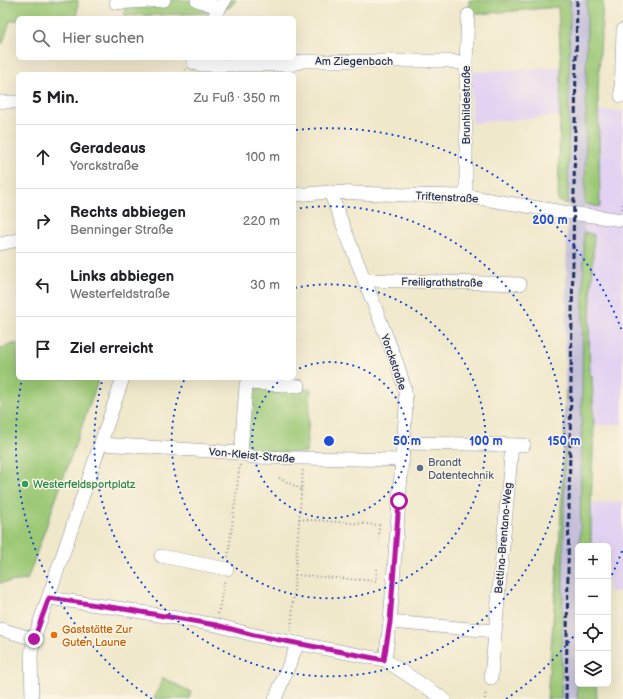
<!DOCTYPE html>
<html lang="de">
<head>
<meta charset="utf-8">
<style>
  body { margin:0; font-family:"Balsamiq Sans",sans-serif; background:#f6f6f6; color:#202124 }
  .controls { position:absolute; right:12px; bottom:12px; display:grid; overflow:hidden; border-radius:6px; box-shadow:0 4px 16px #0002 }
  .controls button { width:36px; height:36px; display:grid; place-items:center; padding:0; border:0; border-bottom:1px solid #e0e0e0; background:#fff; color:#202124; font:20px sans-serif }
  .stop { position:absolute; width:12px; height:12px; margin:-9px; border:3px solid #b5179e; border-radius:50%; background:#fff }
  .stop.end { background:#b5179e; border-color:#fff; box-shadow:0 1px 4px #0008 }
  .list { margin:0; padding:0; list-style:none }
  h2 { display:flex; justify-content:space-between; align-items:center; height:52px; margin:0; padding:0 16px; font-size:17px }
  h2 small { font-size:13px; font-weight:400; color:#757577 }
  .list li { display:grid; grid-template-columns:26px 1fr auto; gap:12px; align-items:center; box-sizing:border-box; height:64px; padding:0 16px; border-top:1px solid #e0e0e0 }
  .list b { display:block; font-size:15px; white-space:nowrap }
  .list p { margin:0; font-size:13px; white-space:nowrap; color:#757577 }
  .list em { font-size:13px; font-style:normal; color:#757577 }
  .icon { flex:none; width:22px; height:22px; fill:none; stroke:currentColor; stroke-width:2; stroke-linecap:round; stroke-linejoin:round }
  .map { position:relative; flex:none; width:623px; height:699px; overflow:hidden }
  .search { position:absolute; background:#fff; box-shadow:0 4px 16px #0002; left:16px; top:16px; width:280px; height:44px; display:flex; align-items:center; gap:10px; box-sizing:border-box; padding:0 14px; border-radius:6px; color:#757577; font-size:15px }
  .panel { position:absolute; background:#fff; box-shadow:0 4px 16px #0002; left:16px; top:72px; width:280px; height:308px; border-radius:6px }
  .map>svg:first-child { display:block }
</style>
</head>
<body>
<div class="map">
<svg width="623" height="699" viewBox="0 0 623 699">
  <rect width="100%" height="100%" fill="#fcf5e5"/>
  <filter id="ink" filterUnits="userSpaceOnUse"><feTurbulence type="fractalNoise" baseFrequency=".025" numOctaves="2"/><feDisplacementMap in="SourceGraphic" scale="8" xChannelSelector="R" yChannelSelector="G"/><feConvolveMatrix kernelMatrix="1 2 1 2 8 2 1 2 1" color-interpolation-filters="sRGB"/></filter>
  <filter id="wash" filterUnits="userSpaceOnUse"><feTurbulence type="fractalNoise" baseFrequency=".012" numOctaves="4" result="noise"/><feDisplacementMap in="SourceGraphic" scale="16" xChannelSelector="R" yChannelSelector="G"/><feGaussianBlur stdDeviation="0.9" result="paint"/><feColorMatrix in="noise" values="0 0 0 0 0 0 0 0 0 0 0 0 0 0 0 0 0 1.4 0 .05"/><feComposite in="paint" operator="in"/></filter>
  <g filter="url(#wash)">
    <rect width="100%" height="100%" fill="#f0e8cb"/>
    <g fill="#e3d3f2">
      <polygon points="561,67 560,116 472,123 472,72"/>
      <polygon points="598,111 623,111 623,424 594,426 592,376 590,373 589,337 594,236 584,232 585,204 600,206"/>
      <polygon points="623,502 623,592 608,592 608,546 591,546 591,504"/>
    </g>
    <polygon fill="#c6c0da" points="570,0 587,0 580,546 578,546 577,699 561,699"/>
    <g fill="#9dc977" stroke="#5c7c6a">
      <polygon points="0,0 78,0 77,17 18,18 18,20 10,21 3,43 0,43"/>
      <polygon points="125,0 236,0 230,7 212,13 125,16"/>
      <polygon points="469,0 570,0 568,204 558,201 561,67 558,7 469,15"/>
      <polygon points="587,0 603,0 598,89 600,207 585,204"/>
      <polygon points="584,232 594,235 589,337 590,373 592,376 594,426 591,504 591,546 580,546"/>
      <polygon points="17,343 18,378 92,378 98,381 27,580 0,583 0,348"/>
      <polygon points="250,388 311,389 306,453 254,451 249,448 246,441"/>
      <polygon points="566,390 561,699 547,699 560,532"/>
      <polygon points="578,655 578,684 596,684 597,699 577,699"/>
      <polygon points="163,678 191,692 189,699 154,699"/>
    </g>
  </g>
  <g filter="url(#ink)">
    <g fill="none" stroke-linecap="round" stroke-linejoin="round">
      <g stroke="#868c94" stroke-width="14">
        <g id="minor">
          <polyline points="197,0 212,5 219,9"/>
          <polyline points="116,3 164,0"/>
          <polyline points="213,18 225,0"/>
          <polyline points="623,30 621,96 623,96"/>
          <polyline points="194,63 201,65 290,65 303,61 450,61 466,64"/>
          <polyline points="0,102 18,102"/>
          <polyline points="330,192 398,366 405,390 406,407 390,622 385,660"/>
          <polyline points="294,195 330,192 408,195 466,196 563,212 623,220"/>
          <polyline points="466,196 466,64 468,15"/>
          <polyline points="0,244 18,240"/>
          <polyline points="364,280 520,284"/>
          <polyline points="403,443 524,445"/>
          <polyline points="101,444 241,453 252,457 403,460"/>
          <polyline points="241,453 246,385 249,383 299,386"/>
          <polyline points="161,556 227,569"/>
          <polyline points="49,598 124,609 216,625 254,635 385,660 444,699"/>
          <polyline points="390,622 494,631"/>
          <polyline points="0,629 34,639"/>
          <polyline points="491,678 512,445"/>
          <polyline points="32,699 31,655 34,639 123,378"/>
          <polyline points="275,699 298,643"/>
        </g>
      </g>
      <g stroke="#868c94" stroke-width="2" stroke-dasharray="1 3" stroke-linecap="butt">
        <polyline points="184,74 185,69"/>
        <polyline points="622,209 623,200"/>
        <polyline points="279,478 301,489"/>
        <polyline points="299,519 379,525 379,541"/>
        <polyline points="228,557 240,464"/>
        <polyline points="295,575 376,581 377,569"/>
        <polyline points="218,614 225,579"/>
        <polyline points="291,631 303,468"/>
        <polyline points="485,699 486,689"/>
      </g>
      <use href="#minor" stroke="#fff" stroke-width="13"/>
      <polyline stroke="#1b2f5e" stroke-width="3" stroke-dasharray="6 3" stroke-linecap="butt" points="566,699 577,0"/>
    </g>
  </g>
  <g fill="none" stroke-linecap="round" stroke-linejoin="round" filter="url(#ink)">
    <polyline stroke="#b5179e" stroke-width="5" points="34,639 49,598 124,609 216,625 254,635 384,660 390,622 399,501"/>
  </g>
  <g fill="none" stroke="#1d4ed8" stroke-width="2" stroke-dasharray="2 4">
    <path d="M294 371A78 78 0 1 1 283 378"/>
    <path d="M295 288A157 157 0 1 1 185 378"/>
    <path d="M294 209A235 235 0 1 1 103 378"/>
    <path d="M622 551A313 313 0 0 1 609 581M577 632A313 313 0 0 1 506 699M152 699A313 313 0 0 1 22 379M296 130A313 313 0 0 1 622 331"/>
  </g>
  <circle fill="#5c6f8a" stroke="#fcf5e5" stroke-width="1.5" cx="420" cy="468" r="4"/>
  <circle fill="#2e9e5b" stroke="#fcf5e5" stroke-width="1.5" cx="25" cy="484" r="4"/>
  <circle fill="#e8710a" stroke="#fcf5e5" stroke-width="1.5" cx="54" cy="635" r="4"/>
  <g text-anchor="middle" stroke-width="3" stroke-linejoin="round" paint-order="stroke">
    <g font-size="11" fill="#1b2f5e" stroke="#fcf5e5">
      <text x="354" y="65">Am Ziegenbach</text>
      <text transform="translate(466 105) rotate(-90)" y="4">Brunhildestraße</text>
      <text transform="translate(447 197) rotate(3)" y="4">Triftenstraße</text>
      <text transform="translate(442 282) rotate(1)" y="4">Freiligrathstraße</text>
      <text transform="translate(394 362) rotate(71)" y="4">Yorckstraße</text>
      <text transform="translate(252 455) rotate(5)" y="4">Von-Kleist-Straße</text>
      <text transform="translate(503 538) rotate(-85)" y="4">Bettina-Brentano-Weg</text>
    </g>
    <g font-size="11" fill="#4e5e75" stroke="#fcf5e5" text-anchor="start">
      <text x="428" y="466">Brandt<tspan x="428" dy="13">Datentechnik</tspan></text>
    </g>
    <g font-size="11" fill="#27864d" stroke="#fcf5e5" text-anchor="start">
      <text x="33" y="488">Westerfeldsportplatz</text>
    </g>
    <g font-size="11" fill="#c56008" stroke="#fcf5e5" text-anchor="start">
      <text x="62" y="633">Gaststätte Zur<tspan x="62" dy="13">Guten Laune</tspan></text>
    </g>
  </g>
  <circle cx="329" cy="441" r="6" fill="#1d4ed8" stroke="#fcf5e5" stroke-width="2"/>
  <g font-size="12" text-anchor="middle" font-weight="bold" fill="#1d4ed8" stroke="#fcf5e5" stroke-width="3" stroke-linejoin="round" paint-order="stroke">
    <text x="550" y="224">200 m</text>
    <text x="407" y="445">50 m</text>
    <text x="486" y="445">100 m</text>
    <text x="564" y="445">150 m</text>
  </g>
</svg>
<div class="controls">
<button>+</button>
<button>−</button>
<button><svg class="icon" aria-label="locate" viewBox="0 0 24 24"><circle cx="12" cy="12" r="6"/><path d="M12 2v4M12 18v4M2 12h4M18 12h4"/></svg></button>
<button><svg class="icon" aria-label="layers" viewBox="0 0 24 24"><path d="M12 4l9 5-9 5-9-5zM3 14l9 5 9-5"/></svg></button>
</div>
<div class="stop" style="left:399px;top:501px"></div>
<div class="stop end" style="left:34px;top:639px"></div>
<div class="search"><svg class="icon" aria-label="search" viewBox="0 0 24 24"><circle cx="10" cy="10" r="6"/><path d="M15 15l6 6"/></svg>Hier suchen</div>
<section class="panel">
<h2>5 Min.<small>Zu Fuß · 350 m</small></h2>
<ul class="list">
<li><svg class="icon" aria-label="ahead" viewBox="0 0 24 24"><path d="M12 20V5M6 11l6-6 6 6"/></svg><div><b>Geradeaus</b><p>Yorckstraße</p></div><em>100 m</em></li>
<li><svg class="icon" aria-label="right" viewBox="0 0 24 24"><path d="M7 20v-9h11M14 6l5 5-5 5"/></svg><div><b>Rechts abbiegen</b><p>Benninger Straße</p></div><em>220 m</em></li>
<li><svg class="icon" aria-label="left" viewBox="0 0 24 24"><path d="M17 20v-9H6M10 6l-5 5 5 5"/></svg><div><b>Links abbiegen</b><p>Westerfeldstraße</p></div><em>30 m</em></li>
<li><svg class="icon" aria-label="arrive" viewBox="0 0 24 24"><path d="M6 21V4h12l-3 4 3 4H6"/></svg><div><b>Ziel erreicht</b></div></li>
</ul>
</section>
</div>
</body>
</html>
